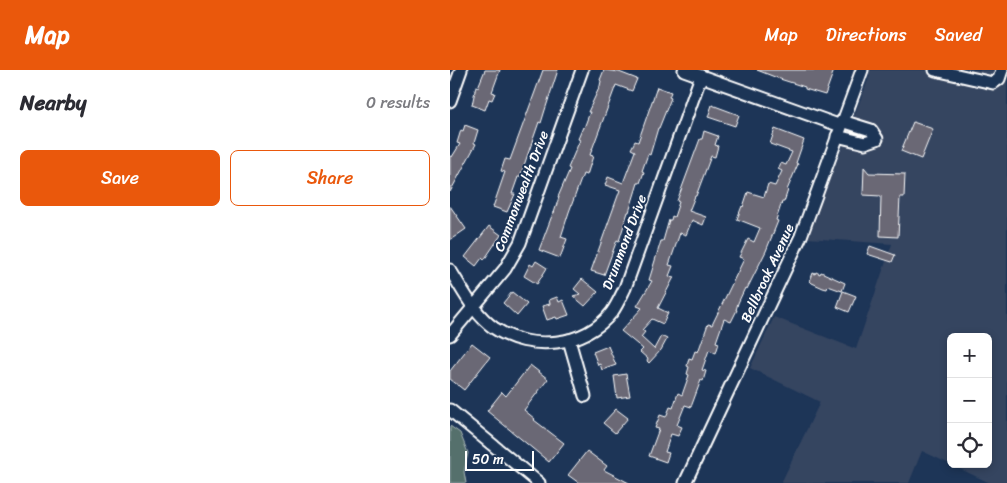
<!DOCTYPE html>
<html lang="en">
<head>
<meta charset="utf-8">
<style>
  body { margin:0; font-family:Sriracha,sans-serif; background:#f7f7f7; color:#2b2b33 }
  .controls { position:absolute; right:15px; bottom:15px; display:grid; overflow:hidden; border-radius:8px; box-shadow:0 2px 8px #0003 }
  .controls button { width:45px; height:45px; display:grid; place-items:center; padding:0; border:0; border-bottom:1px solid #e1e1e2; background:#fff; color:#2b2b33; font:25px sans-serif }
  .scale { position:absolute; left:15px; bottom:12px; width:69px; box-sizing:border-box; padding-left:5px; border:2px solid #fff; border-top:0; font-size:14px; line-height:18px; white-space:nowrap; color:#fff; -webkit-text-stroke:4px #1d3557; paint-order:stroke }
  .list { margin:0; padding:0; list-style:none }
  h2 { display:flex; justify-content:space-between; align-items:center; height:65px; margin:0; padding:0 20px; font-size:21px }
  h2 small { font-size:16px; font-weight:400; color:#7c7c81 }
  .actions { display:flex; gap:10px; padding:15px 20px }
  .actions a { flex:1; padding:11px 0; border:1px solid #ea580c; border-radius:8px; text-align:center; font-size:18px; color:#ea580c }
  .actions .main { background:#ea580c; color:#fff }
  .icon { flex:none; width:28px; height:28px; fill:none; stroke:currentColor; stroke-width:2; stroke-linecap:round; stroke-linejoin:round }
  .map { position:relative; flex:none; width:557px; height:413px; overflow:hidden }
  header { display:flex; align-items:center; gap:30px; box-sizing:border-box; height:70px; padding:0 25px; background:#ea580c; color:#fff }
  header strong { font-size:24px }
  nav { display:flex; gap:28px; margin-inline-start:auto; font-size:18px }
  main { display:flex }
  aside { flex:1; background:#fff }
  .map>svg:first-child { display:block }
</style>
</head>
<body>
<header>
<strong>Map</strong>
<nav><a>Map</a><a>Directions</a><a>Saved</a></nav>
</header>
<main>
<aside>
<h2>Nearby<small>0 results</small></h2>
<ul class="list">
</ul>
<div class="actions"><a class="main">Save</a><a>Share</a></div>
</aside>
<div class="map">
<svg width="557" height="413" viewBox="0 0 557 413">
  <rect width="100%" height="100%" fill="#1d3557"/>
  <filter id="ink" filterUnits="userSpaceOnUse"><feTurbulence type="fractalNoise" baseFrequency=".02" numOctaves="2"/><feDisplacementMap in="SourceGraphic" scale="10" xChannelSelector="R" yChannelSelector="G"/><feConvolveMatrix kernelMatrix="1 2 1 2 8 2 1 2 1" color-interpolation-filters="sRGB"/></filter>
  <g filter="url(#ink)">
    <path fill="#344460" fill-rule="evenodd" d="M408,0H557V413H540L472,381L459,413H331L370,332L300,298L324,247L406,279L442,174L357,168L420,5ZM501,267H538V394H501Z"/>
    <polygon fill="#546f6c" stroke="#aab7b6" points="0,356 10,363 18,383 14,402 16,413 0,413"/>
    <g fill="#6a6775" stroke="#fff">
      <polygon points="35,0 50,0 42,22 45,23 42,30 39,29 35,40 22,35 26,16 28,17"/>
      <polygon points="93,0 108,0 95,40 91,53 89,52 70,107 68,107 62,124 65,124 57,142 43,137 55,102 51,101 55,89 60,90"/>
      <polygon points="154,0 169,2 187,9 182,21 166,15 140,85 143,86 137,105 133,104 119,142 111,167 117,169 110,188 89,180 103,143 104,143 109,127 108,127 120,99 118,98 130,70 128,69 133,57 134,58 140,42 138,42 150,16 151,11 150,10"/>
      <polygon points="307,0 384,0 375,25 355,19 355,17 330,9"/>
      <polygon points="207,17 221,22 219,27 221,28 209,58 208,58 200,85 198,84 192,101 194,102 190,113 188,113 179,142 178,142 169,171 167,170 154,205 141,201 170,120 155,115 158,107 173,113 185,81 181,79 185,71 188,72"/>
      <polygon points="262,35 289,45 285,56 258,47"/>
      <polygon points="463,52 483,59 471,89 451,81"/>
      <polygon points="15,55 28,60 24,73 26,74 0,122 0,86 2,87 10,74 7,73 11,60 13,61"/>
      <polygon points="325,59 354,70 346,93 348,94 337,120 338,120 334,132 332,132 326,150 328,151 316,181 297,219 295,218 288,233 286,240 287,240 281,252 274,249 266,272 269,273 266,283 259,280 252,300 256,301 253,311 251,310 241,337 235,335 227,355 232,357 228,366 221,364 215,382 219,383 216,392 199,386 209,359 205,358 210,345 216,347 220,337 223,338 228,323 232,325 239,305 237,304 239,297 237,296 239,288 242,289 245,281 248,282 258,254 262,255 294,189 289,187 298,169 304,172 310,158 287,149 292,136 293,137 298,122 314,127 318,114 325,116 332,101 328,99 331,93 336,95 342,82 320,74"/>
      <polygon points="254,61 268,66 265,75 268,76 265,87 261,86 246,126 245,126 239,141 256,147 253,155 242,150 236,165 230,163 219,195 223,196 219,206 224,207 208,238 218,243 213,254 202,249 192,260 195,262 191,267 204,279 211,266 217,269 211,280 199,293 197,291 198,289 190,282 193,279 171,261 192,238 187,236 202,211 199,210 211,171 213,171 219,150 221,150 222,146 224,147 229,132 227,131 250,69 252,69"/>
      <polygon points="414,97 419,103 455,104 454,127 450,127 448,167 430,166 431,126 413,125"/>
      <polygon points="0,136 16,159 0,170"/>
      <polygon points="39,156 51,165 34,190 32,188 26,196 15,187"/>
      <polygon points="420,176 445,185 442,192 417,184"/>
      <polygon points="86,191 97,198 87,214 74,206 80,194 83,196"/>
      <polygon points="366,202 370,204 371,202 395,213 392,221 378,216 377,219 373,218 362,213 360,211 363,203 365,204"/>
      <polygon points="132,209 148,222 135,236 123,226 130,224 124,219"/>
      <polygon points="393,221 406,226 399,242 387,237"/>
      <polygon points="62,222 77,234 67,246 53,233"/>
      <polygon points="107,227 109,232 113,230 119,245 107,249 106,247 97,250 92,236 100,234 99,230"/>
      <polygon points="22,273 40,287 14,320 0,309 0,301"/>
      <polygon points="158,276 166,295 152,300 150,294 148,295 143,282"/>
      <polygon points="80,295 98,309 74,340 85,349 84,350 114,373 99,392 37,341 52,322 56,326"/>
      <polygon points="176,304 180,326 167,328 164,306"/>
      <polygon points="166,339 178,348 165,363 153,353"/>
      <polygon points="137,381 157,396 154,400 179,413 129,413 118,405"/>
    </g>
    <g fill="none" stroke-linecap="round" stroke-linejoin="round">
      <g stroke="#fff" stroke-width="15">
        <g id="minor">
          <polyline points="234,0 391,56"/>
          <polyline points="485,0 543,13 549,9 552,0"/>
          <polyline points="0,31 11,0"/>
          <polyline points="387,66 415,73 427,69 421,60 392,51"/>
          <path d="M0,200C13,220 24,244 44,258C80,282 135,277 162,242C167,235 171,226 175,218L251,6"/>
          <polyline points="0,265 55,199 70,173 132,0"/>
          <polyline points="119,270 135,326"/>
          <polyline points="0,340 89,413"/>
          <polyline points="235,413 351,166 412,0"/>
        </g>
      </g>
      <use href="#minor" stroke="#1d3557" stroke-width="11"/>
    </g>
  </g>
  <g text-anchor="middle" stroke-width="4" stroke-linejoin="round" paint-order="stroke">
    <g font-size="14" fill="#fff" stroke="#1d3557">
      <text transform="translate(71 121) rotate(-69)" y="5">Commonwealth Drive</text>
      <text transform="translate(174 172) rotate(-69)" y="5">Drummond Drive</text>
      <text transform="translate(317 203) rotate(-65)" y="5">Bellbrook Avenue</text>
    </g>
  </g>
</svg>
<div class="controls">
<button>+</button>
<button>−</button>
<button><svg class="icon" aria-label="locate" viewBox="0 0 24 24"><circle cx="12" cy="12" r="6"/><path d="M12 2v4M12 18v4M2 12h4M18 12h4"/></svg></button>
</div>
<div class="scale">50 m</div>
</div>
</main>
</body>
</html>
